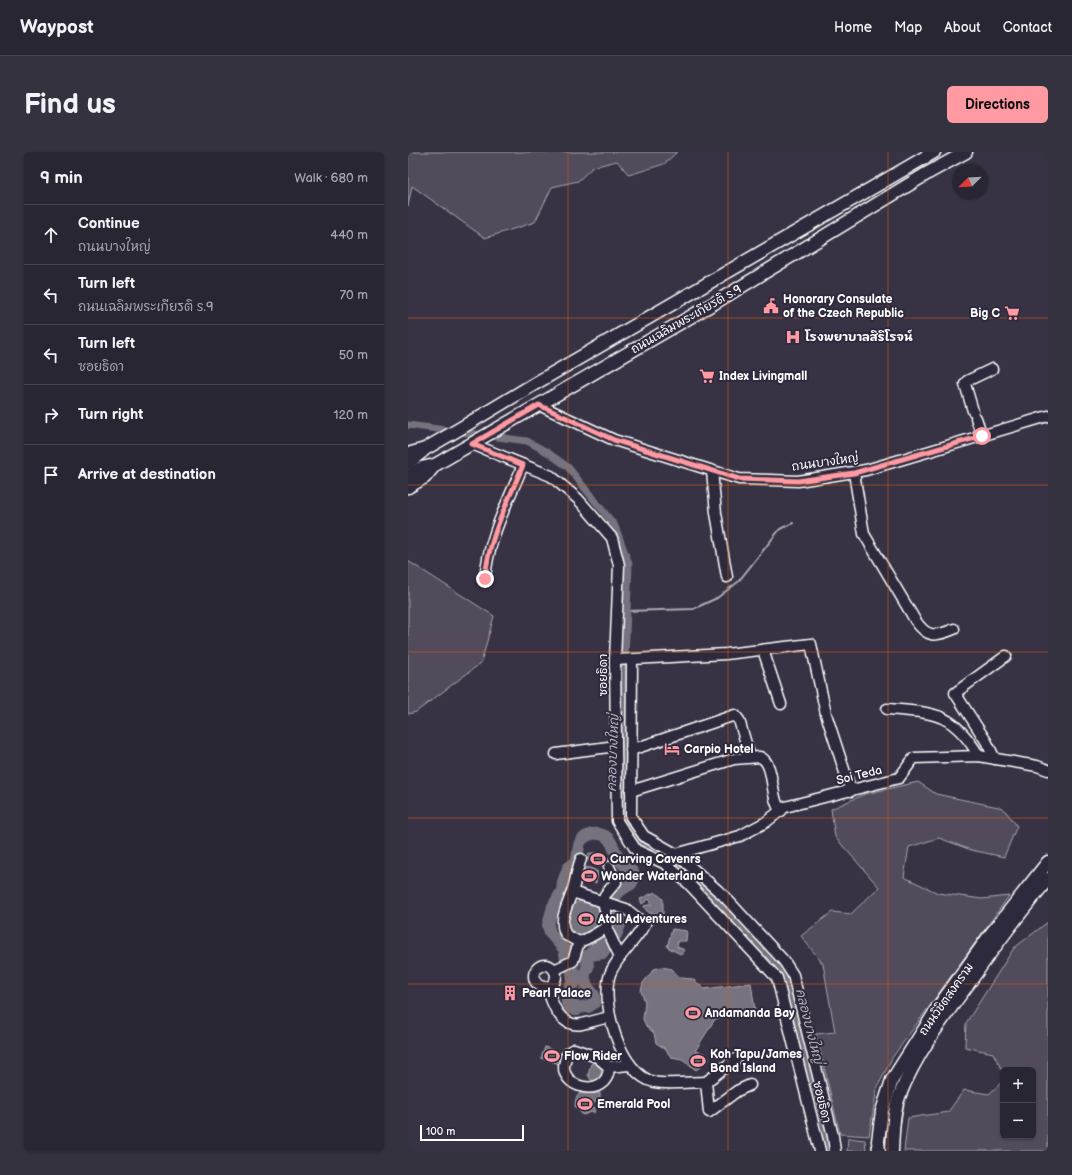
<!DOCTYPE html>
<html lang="en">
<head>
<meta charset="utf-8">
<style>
  body { margin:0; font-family:"Balsamiq Sans","Playpen Sans Thai",sans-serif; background:#353240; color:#f1f3f6 }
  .controls { position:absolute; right:12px; bottom:12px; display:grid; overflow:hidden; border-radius:6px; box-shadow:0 1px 3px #0004 }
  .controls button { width:36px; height:36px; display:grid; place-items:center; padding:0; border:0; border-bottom:1px solid #45434f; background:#292634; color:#f1f3f6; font:20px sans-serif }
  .compass { position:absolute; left:544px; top:12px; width:36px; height:36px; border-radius:50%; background:#292634; box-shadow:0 1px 3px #0004; rotate:246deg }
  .scale { position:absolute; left:12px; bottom:10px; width:104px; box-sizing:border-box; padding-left:4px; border:2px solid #fff; border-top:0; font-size:11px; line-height:14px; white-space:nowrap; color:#fff; -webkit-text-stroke:3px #2f2a3d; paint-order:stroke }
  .stop { position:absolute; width:12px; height:12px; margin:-9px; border:3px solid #ff9aa2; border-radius:50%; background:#fff }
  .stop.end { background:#ff9aa2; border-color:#fff; box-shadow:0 1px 4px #0008 }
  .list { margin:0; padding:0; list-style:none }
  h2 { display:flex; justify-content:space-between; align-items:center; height:52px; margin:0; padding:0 16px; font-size:17px }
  h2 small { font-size:13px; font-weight:400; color:#a5a5ac }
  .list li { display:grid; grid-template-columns:26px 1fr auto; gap:12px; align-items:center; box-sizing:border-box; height:60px; padding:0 16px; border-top:1px solid #45434f }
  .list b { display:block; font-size:15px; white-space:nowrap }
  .list p { margin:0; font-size:13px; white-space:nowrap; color:#a5a5ac }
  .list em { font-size:13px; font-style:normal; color:#a5a5ac }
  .icon { flex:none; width:22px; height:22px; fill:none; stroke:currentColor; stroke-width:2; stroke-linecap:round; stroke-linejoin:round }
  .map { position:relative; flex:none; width:640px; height:999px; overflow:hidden; border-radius:6px }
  header { display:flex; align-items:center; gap:24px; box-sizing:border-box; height:56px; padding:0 20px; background:#292634; border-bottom:1px solid #45434f }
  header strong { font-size:19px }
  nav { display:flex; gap:22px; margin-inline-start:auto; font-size:14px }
  .intro { display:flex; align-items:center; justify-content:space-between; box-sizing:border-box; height:96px; padding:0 24px }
  h1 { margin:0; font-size:28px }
  .button { padding:10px 18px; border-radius:6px; background:#ff9aa2; color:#111; font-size:14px; font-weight:700 }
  main { display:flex; gap:24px; padding:0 24px }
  aside { flex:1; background:#292634; border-radius:6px; box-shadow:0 1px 3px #0004 }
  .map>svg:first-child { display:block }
</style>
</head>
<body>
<header>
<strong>Waypost</strong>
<nav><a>Home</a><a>Map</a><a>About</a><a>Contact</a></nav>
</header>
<div class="intro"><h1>Find us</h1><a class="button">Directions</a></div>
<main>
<aside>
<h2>9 min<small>Walk · 680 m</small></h2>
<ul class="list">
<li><svg class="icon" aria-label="ahead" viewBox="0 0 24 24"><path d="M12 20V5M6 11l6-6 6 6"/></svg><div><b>Continue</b><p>ถนนบางใหญ่</p></div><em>440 m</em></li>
<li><svg class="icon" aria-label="left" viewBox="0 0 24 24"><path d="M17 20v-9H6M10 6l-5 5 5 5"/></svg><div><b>Turn left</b><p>ถนนเฉลิมพระเกียรติ ร.9</p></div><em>70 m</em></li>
<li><svg class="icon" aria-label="left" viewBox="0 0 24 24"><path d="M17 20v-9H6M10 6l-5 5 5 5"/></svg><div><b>Turn left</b><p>ซอยธิดา</p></div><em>50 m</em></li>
<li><svg class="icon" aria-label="right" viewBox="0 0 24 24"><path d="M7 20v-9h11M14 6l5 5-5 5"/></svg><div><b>Turn right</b></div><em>120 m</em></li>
<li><svg class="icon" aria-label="arrive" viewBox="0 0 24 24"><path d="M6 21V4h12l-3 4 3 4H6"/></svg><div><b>Arrive at destination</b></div></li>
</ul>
</aside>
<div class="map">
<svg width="640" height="999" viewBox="0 0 640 999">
  <rect width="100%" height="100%" fill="#373345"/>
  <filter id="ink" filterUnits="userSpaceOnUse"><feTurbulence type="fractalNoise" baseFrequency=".025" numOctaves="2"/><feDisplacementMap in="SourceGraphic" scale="8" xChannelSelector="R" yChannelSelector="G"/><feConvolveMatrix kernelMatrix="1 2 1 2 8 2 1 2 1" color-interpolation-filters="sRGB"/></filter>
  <g filter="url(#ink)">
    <g fill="#514c5c" stroke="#a8a6ae">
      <polygon points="0,0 269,0 256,12 221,23 209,9 185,15 170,29 144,35 127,70 77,86 4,34 0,54"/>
      <polygon points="0,409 86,464 73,511 8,560 0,562"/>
      <polygon points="510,630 528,642 595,656 609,674 596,705 563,698 531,686 501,695 496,725 530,741 574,747 601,744 484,906 469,936 461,984 432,982 408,882 427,880 415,812 393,784 424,760 443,762 471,735 427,685 423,657 457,642"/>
      <polygon points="640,770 640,999 496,999 500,966 540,960 556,938 581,942 595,929 595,984 625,984 625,918 595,918 595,920 585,901 557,895 558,871 606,796"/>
      <path d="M156,797L171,804L179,805L180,815L176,824C180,834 189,837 192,850L188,855H180L171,863H164L161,856L155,854C152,846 156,839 162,834C159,829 157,805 156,797Z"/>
      <polygon points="440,986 457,988 458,999 439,999"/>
    </g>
    <g fill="#76737f" stroke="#adabb2">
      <path d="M181,701H188L201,706L198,713C191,716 185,714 180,708Z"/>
      <polygon points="176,715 183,716 190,720 188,731 176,729 172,726 173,717"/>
      <path d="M247,740L255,747V763C247,763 239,763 236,754L244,752L241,747L234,752L232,747Z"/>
      <path d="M174,749L191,755L195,772L178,786L167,784L159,778C162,766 158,751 174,749Z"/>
      <polygon points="264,777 279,779 278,789 270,789 269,795 277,798 274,803 259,795"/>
      <polygon points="254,815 264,817 273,826 285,827 296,837 343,831 347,858 307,867 287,899 296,901 301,908 288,918 274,907 263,905 256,896 248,891 246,881 238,874 235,867 237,850 233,839 235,831 246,817"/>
      <polygon points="137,895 155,902 151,912 133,906"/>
      <polygon points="189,909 192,911 194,923 188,929 183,928 180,923 183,912"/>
      <polygon points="172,941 192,941 192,948 199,950 199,953 193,953 187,949 184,956 187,957 186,961 184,960 175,963 167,954 168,946"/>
    </g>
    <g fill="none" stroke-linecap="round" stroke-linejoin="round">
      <polyline stroke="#adabb2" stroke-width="2" points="218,459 285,457 309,446 330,430 372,377 385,371"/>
      <polyline stroke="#76737f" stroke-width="7" points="0,273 119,289 139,300 160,315 207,374 221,412 217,505 214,663 218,676 229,690 264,709 316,758 377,824 417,976 421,999"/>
      <g stroke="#76737f" stroke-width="12">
        <path d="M184,682C206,680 203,697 213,710C219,717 232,719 223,732C196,747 209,750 212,773L208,783L188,795L179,805L171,804L156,797L142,781L140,773L145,754L154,739L155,730L160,716L168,710C173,696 166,688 184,682Z"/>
        <polyline points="157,802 159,813 168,823 167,830 162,834 161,856 180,855 187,850 186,843 179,834 176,824 180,815 179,805"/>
        <polyline points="182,803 195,801 199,795 201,787"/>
      </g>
      <g stroke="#fff" stroke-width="13">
        <g id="minor">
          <polyline points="131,253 206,288 331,327 390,329 458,318 640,264"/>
          <polyline points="565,259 557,232 559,229 584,217"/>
          <polyline points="568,266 574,284"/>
          <polyline points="64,292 143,324 170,347 204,386 211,413 207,508 209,669 228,698 258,712 281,732 369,826 412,999"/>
          <polyline points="304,319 308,361 319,425"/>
          <path d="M446,321L456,382L507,468C519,486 527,485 546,477"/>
          <path d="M77,427C80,386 100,350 115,313"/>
          <polyline points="355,498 373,552"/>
          <polyline points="207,508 318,502 403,492 418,562 443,639"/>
          <polyline points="224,509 223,665 236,684 268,702 315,743 376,809 385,823 425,984 427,999"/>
          <path d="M479,557C526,561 544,559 571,604"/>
          <polyline points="223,598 327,563 331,568 342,605"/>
          <polyline points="148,602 208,594"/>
          <polyline points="587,607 578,589 547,541 598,504"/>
          <path d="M223,639L326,607L352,605C368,612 361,646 373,659"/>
          <polyline points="268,702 332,684 358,670 377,655 491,626 506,606 571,604 629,614 640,618"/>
          <path d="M173,707C169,717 168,727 165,737C161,752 149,768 158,783L171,790C177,788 197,778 200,772L195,749L197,743L208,730L201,715"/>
          <path d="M164,740L218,757L237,772C227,790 209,804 202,822C192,852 213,923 246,930C257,933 285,930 298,930L301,960L329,939L342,933"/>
          <polyline points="198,775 212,805"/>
          <circle cx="137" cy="824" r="11"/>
          <polyline points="146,818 165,809 171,790"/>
          <path d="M139,835C144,852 152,876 174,872C183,870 192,867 202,865"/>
          <path d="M201,915C200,949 148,936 157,909C158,903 161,899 166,897L189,905L201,915L221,913"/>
          <polyline points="298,930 329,906"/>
        </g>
      </g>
      <g stroke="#fff" stroke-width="15">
        <g id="major">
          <polyline points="0,302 17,297 53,276 128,231 526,0"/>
          <polyline points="0,311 15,299"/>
          <polyline points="0,324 13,316 27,313"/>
          <polyline points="0,335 17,325 27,313 308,150 520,21 558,0"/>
          <polyline points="471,999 470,989 474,959 484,928 531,854 582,783 640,710"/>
          <path d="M484,999C485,981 485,961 491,945C507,903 535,866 561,831C586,795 612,760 640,727"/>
        </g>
      </g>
      <use href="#minor" stroke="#2f2a3d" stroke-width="10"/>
      <use href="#major" stroke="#2f2a3d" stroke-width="12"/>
    </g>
  </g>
  <g fill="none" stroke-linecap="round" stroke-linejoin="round" filter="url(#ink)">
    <path stroke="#ff9aa2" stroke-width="5" d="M77,427C80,386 100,350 115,313L64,292L131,253L206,288L331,327L390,329L446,321L574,284"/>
  </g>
  <path fill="none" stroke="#e8590c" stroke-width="1" stroke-opacity="0.55" d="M160,0V999M320,0V999M480,0V999M0,166H640M0,333H640M0,500H640M0,666H640M0,832H640"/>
  <defs>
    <g id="civic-bare" transform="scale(1.2)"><path d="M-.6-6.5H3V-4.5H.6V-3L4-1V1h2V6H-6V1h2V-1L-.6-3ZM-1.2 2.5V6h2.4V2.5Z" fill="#ff9aa2" stroke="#2f2a3d" stroke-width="2.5" paint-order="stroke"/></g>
    <g id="supermarket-bare" transform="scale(1.2)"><path d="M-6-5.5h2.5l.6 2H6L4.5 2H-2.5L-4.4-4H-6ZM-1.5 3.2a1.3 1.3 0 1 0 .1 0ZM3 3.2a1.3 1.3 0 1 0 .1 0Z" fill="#ff9aa2" stroke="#2f2a3d" stroke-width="2.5" paint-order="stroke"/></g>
    <g id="hospital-bare" transform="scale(1.2)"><path d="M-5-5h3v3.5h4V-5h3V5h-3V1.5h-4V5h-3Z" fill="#ff9aa2" stroke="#2f2a3d" stroke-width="2.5" paint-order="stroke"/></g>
    <g id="hotel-bare" transform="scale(1.2)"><path d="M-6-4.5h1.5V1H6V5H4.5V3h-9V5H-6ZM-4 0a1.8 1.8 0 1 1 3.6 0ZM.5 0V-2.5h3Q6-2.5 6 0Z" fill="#ff9aa2" stroke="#2f2a3d" stroke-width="2.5" paint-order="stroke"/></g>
    <g id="stadium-bare" transform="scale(1.2)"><path d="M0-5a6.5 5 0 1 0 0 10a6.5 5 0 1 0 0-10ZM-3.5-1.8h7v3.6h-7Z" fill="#ff9aa2" stroke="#2f2a3d" stroke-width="2.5" paint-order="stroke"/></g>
    <g id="building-bare" transform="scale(1.2)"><path d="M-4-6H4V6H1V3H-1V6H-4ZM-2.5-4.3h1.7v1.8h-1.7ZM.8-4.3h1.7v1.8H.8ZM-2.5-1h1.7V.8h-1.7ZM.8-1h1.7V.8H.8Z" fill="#ff9aa2" stroke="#2f2a3d" stroke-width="2.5" paint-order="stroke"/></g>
  </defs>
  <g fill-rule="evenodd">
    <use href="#civic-bare" x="363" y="154"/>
    <use href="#supermarket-bare" x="604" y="161"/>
    <use href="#hospital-bare" x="385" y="185"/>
    <use href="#supermarket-bare" x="299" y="224"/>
    <use href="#hotel-bare" x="264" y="597"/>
    <use href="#stadium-bare" x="190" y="707"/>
    <use href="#stadium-bare" x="181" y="724"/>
    <use href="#stadium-bare" x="178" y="767"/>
    <use href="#building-bare" x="102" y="841"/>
    <use href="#stadium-bare" x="285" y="861"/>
    <use href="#stadium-bare" x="144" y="904"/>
    <use href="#stadium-bare" x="290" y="909"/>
    <use href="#stadium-bare" x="177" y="952"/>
  </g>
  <g text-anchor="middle" stroke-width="4" stroke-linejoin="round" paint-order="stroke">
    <g font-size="12" font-weight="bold" fill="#fff" stroke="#2f2a3d" text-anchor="start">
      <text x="375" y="151">Honorary Consulate<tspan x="375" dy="14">of the Czech Republic</tspan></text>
      <text x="592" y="165" text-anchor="end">Big C</text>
      <text x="397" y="189">โรงพยาบาลสิริโรจน์</text>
      <text x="311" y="228">Index Livingmall</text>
      <text x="276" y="601">Carpio Hotel</text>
      <text x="202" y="711">Curving Cavenrs</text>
      <text x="193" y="728">Wonder Waterland</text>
      <text x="190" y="771">Atoll Adventures</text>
      <text x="114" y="845">Pearl Palace</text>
      <text x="297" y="865">Andamanda Bay</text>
      <text x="302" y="906">Koh Tapu/James<tspan x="302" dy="14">Bond Island</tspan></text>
      <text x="156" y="908">Flow Rider</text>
      <text x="189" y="956">Emerald Pool</text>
    </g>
    <g font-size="12" fill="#fff" stroke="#2f2a3d">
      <text transform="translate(278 167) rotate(-30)" y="4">ถนนเฉลิมพระเกียรติ ร.9</text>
      <text transform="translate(417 310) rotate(-8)" y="4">ถนนบางใหญ่</text>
      <text transform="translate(195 523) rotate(-90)" y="4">ซอยธิดา</text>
      <text transform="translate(451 623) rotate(-14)" y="4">Soi Teda</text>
      <text transform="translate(538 847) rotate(-55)" y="4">ถนนวิชิตสงคราม</text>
      <text transform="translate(414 950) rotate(76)" y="4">ซอยธิดา</text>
    </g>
    <g font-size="13" font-style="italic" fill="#b4b2b9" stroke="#2f2a3d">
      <text transform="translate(204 601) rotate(-88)" y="5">คลองบางใหญ่</text>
      <text transform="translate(402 874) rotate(76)" y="5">คลองบางใหญ่</text>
    </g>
  </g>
</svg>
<div class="controls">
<button>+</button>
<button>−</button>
</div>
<svg class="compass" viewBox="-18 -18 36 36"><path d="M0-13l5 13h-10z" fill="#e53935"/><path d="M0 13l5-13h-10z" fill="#a5a5ac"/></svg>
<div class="scale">100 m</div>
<div class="stop" style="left:574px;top:284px"></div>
<div class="stop end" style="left:77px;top:427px"></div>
</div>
</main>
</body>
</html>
